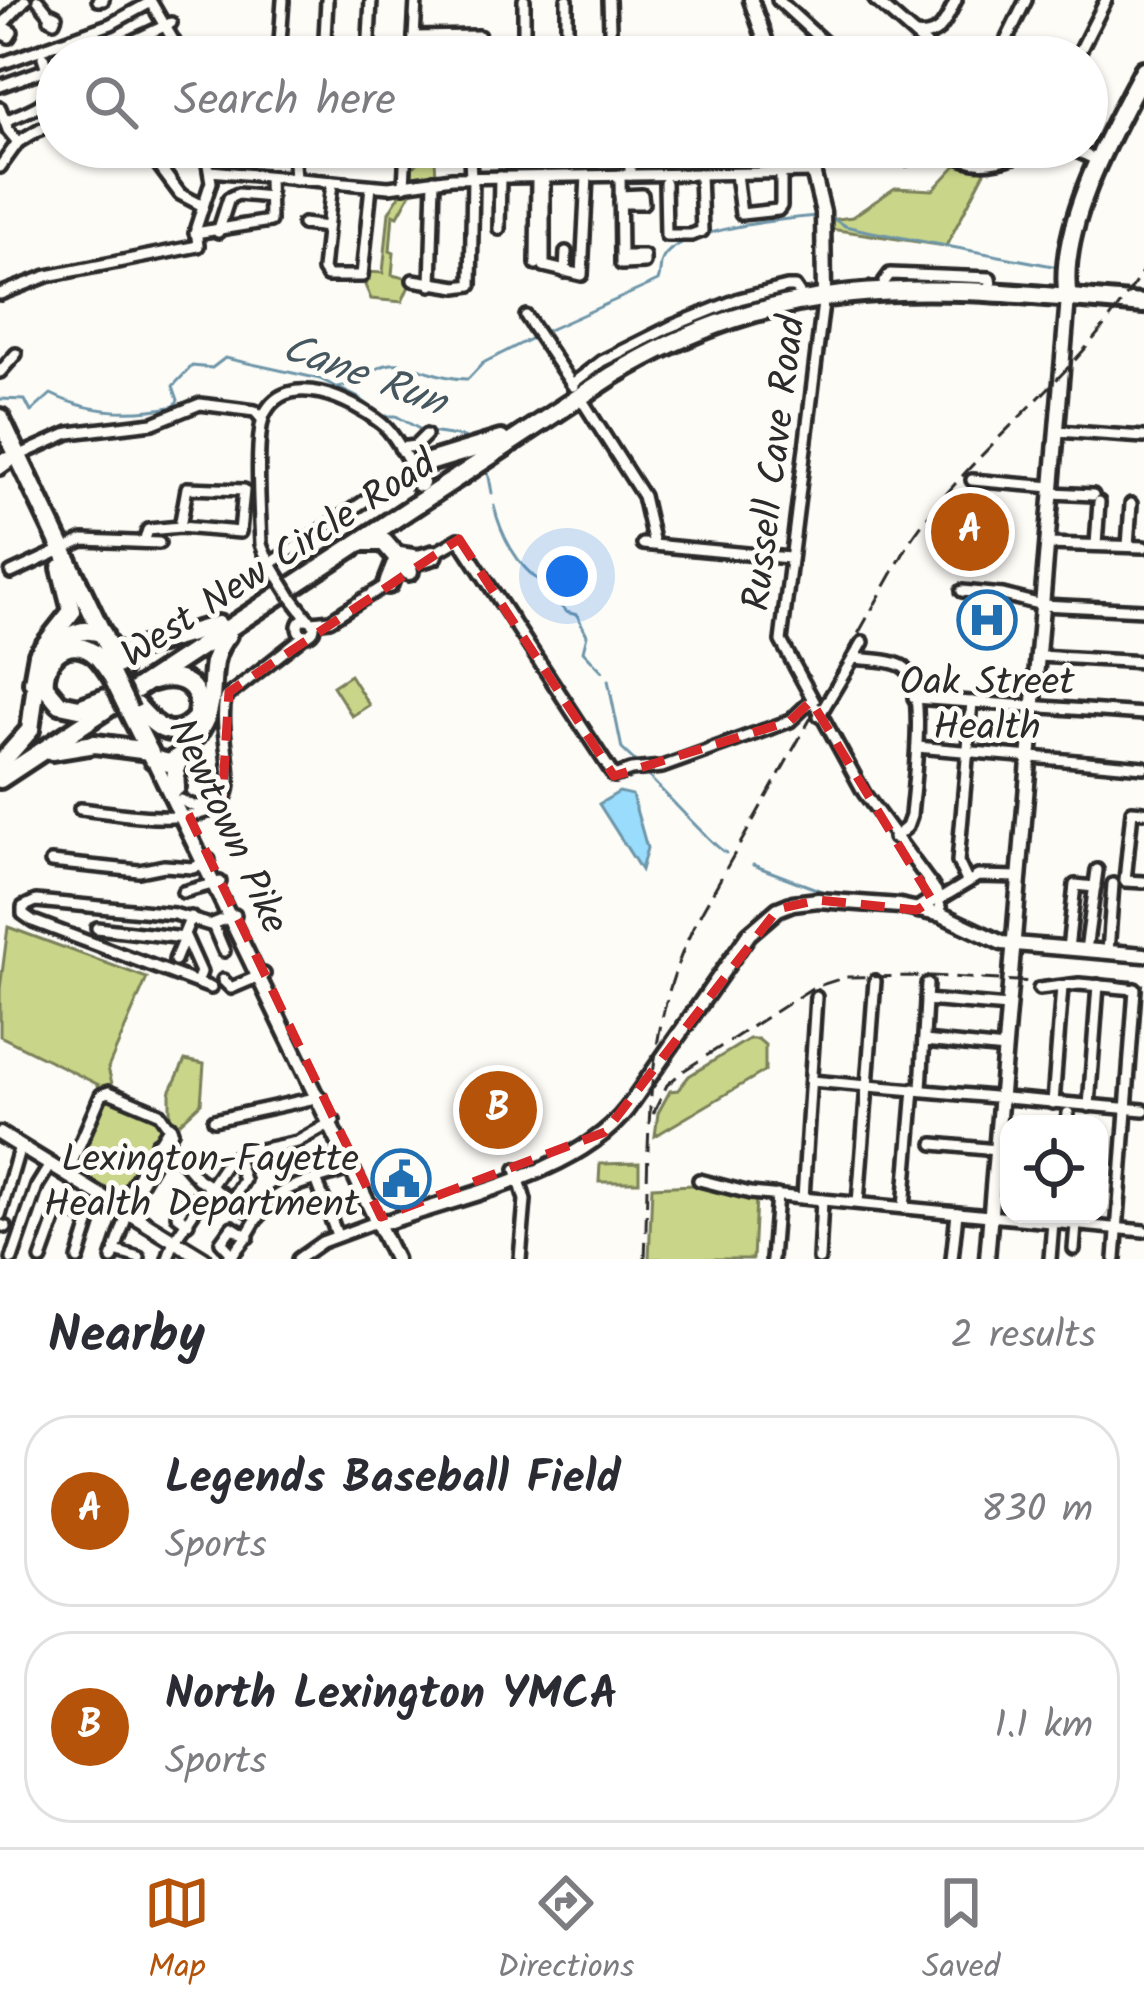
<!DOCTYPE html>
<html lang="en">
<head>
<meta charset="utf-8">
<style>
  body { margin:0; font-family:Kalam,sans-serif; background:#f7f7f7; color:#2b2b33 }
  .controls { position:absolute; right:36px; bottom:36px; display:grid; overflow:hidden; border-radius:24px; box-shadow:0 3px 9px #0004 }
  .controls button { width:108px; height:108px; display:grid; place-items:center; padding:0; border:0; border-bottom:3px solid #e1e1e2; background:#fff; color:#2b2b33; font:60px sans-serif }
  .you { position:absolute; left:567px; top:576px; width:42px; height:42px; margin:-30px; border:9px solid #fff; border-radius:50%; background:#1a73e8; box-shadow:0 0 0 18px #1a73e833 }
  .badge { display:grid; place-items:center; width:78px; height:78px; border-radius:50%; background:#b45309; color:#fff; font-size:39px; font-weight:700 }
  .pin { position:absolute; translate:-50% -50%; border:6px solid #fff; box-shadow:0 3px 12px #0006 }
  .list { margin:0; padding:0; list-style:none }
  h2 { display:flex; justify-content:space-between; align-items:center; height:156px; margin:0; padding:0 48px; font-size:51px }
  h2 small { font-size:39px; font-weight:400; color:#7c7c81 }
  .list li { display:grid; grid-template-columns:78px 1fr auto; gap:36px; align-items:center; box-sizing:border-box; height:192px; margin:0 24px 24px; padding:0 24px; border:3px solid #e1e1e2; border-radius:48px }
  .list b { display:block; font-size:45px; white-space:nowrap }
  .list p { margin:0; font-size:39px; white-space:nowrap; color:#7c7c81 }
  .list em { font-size:39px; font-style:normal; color:#7c7c81 }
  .icon { flex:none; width:66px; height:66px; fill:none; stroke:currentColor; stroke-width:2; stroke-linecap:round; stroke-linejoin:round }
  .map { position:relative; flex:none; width:1144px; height:1259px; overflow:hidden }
  .search { position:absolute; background:#fff; box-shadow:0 3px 9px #0004; left:36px; right:36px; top:36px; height:132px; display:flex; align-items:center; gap:30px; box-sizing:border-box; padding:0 42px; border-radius:66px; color:#7c7c81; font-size:45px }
  .sheet { height:588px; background:#fff }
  nav { display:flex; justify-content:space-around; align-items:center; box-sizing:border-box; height:168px; border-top:3px solid #e1e1e2; background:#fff; font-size:33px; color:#7c7c81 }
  nav a { display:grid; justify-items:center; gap:6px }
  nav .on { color:#b45309 }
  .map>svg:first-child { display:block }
</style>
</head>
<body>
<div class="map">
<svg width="1144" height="1259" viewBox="0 0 1144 1259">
  <rect width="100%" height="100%" fill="#fdfcf7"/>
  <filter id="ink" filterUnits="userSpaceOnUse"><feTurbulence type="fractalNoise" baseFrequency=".00833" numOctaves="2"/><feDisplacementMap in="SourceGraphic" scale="24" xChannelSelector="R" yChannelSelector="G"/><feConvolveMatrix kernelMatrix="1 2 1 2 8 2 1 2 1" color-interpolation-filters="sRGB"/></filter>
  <g filter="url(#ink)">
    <g fill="#c9d588" stroke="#7a805a" stroke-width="3">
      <polygon points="429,147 434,147 436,175 409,180 410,166 415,166"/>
      <polygon points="960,161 988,166 946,246 830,229 830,220 852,217 895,188 933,190"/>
      <polygon points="413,189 398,216 393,214 390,251 394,253 392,275 405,278 409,286 402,302 371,299 365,285 369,280 367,272 383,273 389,212 403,190"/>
      <polygon points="963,503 978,504 1001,518 990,560 981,567 955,555 949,546 939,542 951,512"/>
      <polygon points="350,675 369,705 352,716 333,686"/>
      <polygon points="8,927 147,978 108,1068 114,1091 170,1117 170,1092 185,1060 204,1064 201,1103 175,1127 159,1131 119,1199 66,1167 99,1085 0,1036 0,989"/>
      <polygon points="749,1039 758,1039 765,1045 765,1071 655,1136 658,1113 670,1091 678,1090 689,1076"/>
      <polygon points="639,1163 639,1182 599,1182 600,1164"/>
      <polygon points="694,1185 756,1198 753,1259 649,1259 652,1187"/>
    </g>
    <polygon fill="#99dcfb" stroke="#6d95a8" stroke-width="3" points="619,792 632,795 647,848 641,870 599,804"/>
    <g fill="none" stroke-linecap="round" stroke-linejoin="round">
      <g stroke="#6d95a8" stroke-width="3">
        <polyline points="830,217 845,226 867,231 1058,267"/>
        <path d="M544,332L658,281C662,271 658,263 666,254C687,229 784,219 817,216"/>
        <path d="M338,387C360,385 370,367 391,364C411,361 439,380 468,379L483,363L534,337"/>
        <path d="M0,399L25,400L31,412L51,394C89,413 133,415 175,406L178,400L173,386L192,366L212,368L225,358L320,379L359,398L382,416H396L423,431L464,437L472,443"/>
        <polyline points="487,466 492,493"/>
        <path d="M494,506C501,535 517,566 542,583"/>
        <polyline points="548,591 566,612 577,615 587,635 583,651 602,671"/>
        <polyline points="608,680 622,749 638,764"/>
        <path d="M645,773C659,786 716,850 726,853"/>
        <polyline points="753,865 832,895"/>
      </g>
      <g stroke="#2b2b2b" stroke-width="18">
        <g id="minor">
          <polyline points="38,0 50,15"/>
          <polyline points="98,0 103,0"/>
          <polyline points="524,0 524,47"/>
          <polyline points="609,0 611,57"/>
          <polyline points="778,0 840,57"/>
          <polyline points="875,0 940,57"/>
          <polygon points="52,14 56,16 54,21 50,19"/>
          <polyline points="0,27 25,0"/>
          <polygon points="7,29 12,32 9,37 5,35"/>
          <path d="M915,35C941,39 946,20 956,0"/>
          <polyline points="414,37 479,36"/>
          <polyline points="567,47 567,0"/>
          <polyline points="611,48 730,46"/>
          <polyline points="109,57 107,53 171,23"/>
          <polyline points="279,57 283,0"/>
          <polyline points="324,57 327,0"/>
          <polyline points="368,57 371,0"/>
          <polyline points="413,57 416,0"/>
          <polyline points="998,57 1026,0"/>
          <polyline points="1077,57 1106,0"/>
          <polyline points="0,64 111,24 151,2 183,57"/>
          <polyline points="0,86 47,69"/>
          <polyline points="0,108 8,130 18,142"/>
          <path d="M5,121C46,103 59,103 43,57"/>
          <polyline points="145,147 180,194 203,206"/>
          <polyline points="293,147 295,179"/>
          <polyline points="630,147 630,175"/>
          <polyline points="876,147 906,159 927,147"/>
          <path d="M942,147C988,182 1015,147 1062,149C1075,149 1086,155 1098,161"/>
          <polyline points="470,157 471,178"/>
          <polyline points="0,167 18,142 57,119"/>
          <polyline points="210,171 389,187 452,178 816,172"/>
          <polyline points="736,174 741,214 778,210 781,206 781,173"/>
          <polyline points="620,175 621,256 621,264 644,263 644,256 621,256"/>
          <polyline points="544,176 544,266 582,275 587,176"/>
          <polyline points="332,182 323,270 327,276 362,276 371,186"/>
          <polyline points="665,183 666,235 691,235 702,231 700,174"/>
          <polyline points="404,186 406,147"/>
          <polyline points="620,196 642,195 643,203 620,203"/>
          <polyline points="303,224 327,227"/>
          <polyline points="499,229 500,177"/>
          <polyline points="218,232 229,198 238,194 270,197"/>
          <polyline points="195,233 270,221 269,177"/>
          <polyline points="536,264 537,177"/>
          <polyline points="565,272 566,252"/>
          <polyline points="413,280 457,287 471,285 473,178"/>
          <polyline points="884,282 890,274 990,278 991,286"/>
          <polyline points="431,285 434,180"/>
          <polyline points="0,294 47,276 198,246 196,228 211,182 205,147"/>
          <polyline points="824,295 781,641 864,793 936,891 942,915"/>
          <polyline points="526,316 573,386"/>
          <polyline points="0,372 16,354"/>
          <polyline points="572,384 602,361 672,326 739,299 787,287 795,287 799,293"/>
          <polyline points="580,397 643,496 654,544"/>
          <polyline points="1057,431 1144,437"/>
          <polyline points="400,448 415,446 426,435"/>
          <polyline points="0,459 18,456 69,433 153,423 200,404 255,411 262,419"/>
          <polyline points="0,469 18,456"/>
          <polyline points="972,480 1052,487"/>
          <polyline points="1052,493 1093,495"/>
          <polyline points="144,542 148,530 180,527 240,532 244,490 187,488 180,527"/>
          <polyline points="643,544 789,558"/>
          <polyline points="1048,544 1144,547"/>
          <polyline points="1096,545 1099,502"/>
          <polyline points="1128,546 1131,504"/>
          <polyline points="433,554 459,539 614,776 631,770 662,767 790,721 811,701"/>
          <path d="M270,564L413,469C404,454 394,433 381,423C352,400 288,369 265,413C254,434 260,517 261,544C264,555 272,565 278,576"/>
          <polyline points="11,573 83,540 159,543"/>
          <polyline points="962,591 1003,595 1042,605 1144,610"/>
          <polyline points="291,597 308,619"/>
          <circle cx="306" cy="627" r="8"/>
          <polyline points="313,622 330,620 389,583"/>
          <polyline points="1038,656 1144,662"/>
          <path d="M854,658C868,660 889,659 902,666C929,680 913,787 911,816L907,827L894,838"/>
          <polyline points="914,698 1144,714"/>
          <polyline points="819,716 863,642"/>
          <polyline points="917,747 1144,767"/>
          <polyline points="181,800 193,806 210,805"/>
          <path d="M80,809C114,812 229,837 229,782C229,754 220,725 225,698L305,635"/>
          <polyline points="1144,812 1132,811 1125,881 1144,882"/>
          <polyline points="51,862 139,871 164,866 193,868 209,860"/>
          <polyline points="967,881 958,862 972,702"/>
          <polyline points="183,892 220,882"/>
          <polyline points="940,899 978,876 1019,877"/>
          <polyline points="191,917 184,934 201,972 197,982"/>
          <polyline points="213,925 224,951"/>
          <polyline points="97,928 184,938 175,960"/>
          <polyline points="1068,949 1075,885 1095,887"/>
          <polyline points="1086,950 1097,870"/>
          <polyline points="1108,952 1113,884"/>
          <polyline points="223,980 231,988 264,974"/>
          <polyline points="211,988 33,921 23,914 23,907 36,901 174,914 210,925 235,915"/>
          <polyline points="1039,989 1079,984 1135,989 1115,1259"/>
          <polyline points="926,1000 1008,1007"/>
          <polyline points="924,1041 1005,1049"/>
          <polyline points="811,1081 1144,1110"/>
          <polyline points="921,1089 927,984"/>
          <polyline points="1053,1103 1062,987"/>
          <polyline points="1089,1106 1098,985"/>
          <polyline points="214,1120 320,1097"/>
          <polyline points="1067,1124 1068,1113"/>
          <polyline points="157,1143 179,1157 198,1179 259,1217"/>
          <polyline points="934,1144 996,1150"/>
          <polyline points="516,1169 525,1200 520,1259"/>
          <polyline points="67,1174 101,1095 109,1092 159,1113 168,1126"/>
          <polyline points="316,1179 337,1235"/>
          <polyline points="699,1180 750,1193 1144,1231"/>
          <polyline points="803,1198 816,997"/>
          <polyline points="232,1200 244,1180 236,1156"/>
          <polyline points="858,1203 875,981"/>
          <polyline points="119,1207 170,1126 172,1131 125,1210"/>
          <polyline points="904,1208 914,1089"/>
          <polyline points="0,1215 20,1146"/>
          <polyline points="188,1223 177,1215 188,1199 199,1206"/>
          <polyline points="0,1225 6,1227"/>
          <polyline points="1074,1249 1076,1225"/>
          <polyline points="115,1251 139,1258"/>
          <polyline points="233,1255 221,1242 232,1227 248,1237"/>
          <polyline points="12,1259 37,1186 50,1165"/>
          <polyline points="41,1259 60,1206 90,1221 78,1259"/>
          <polyline points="112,1259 128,1212"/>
          <polyline points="168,1259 174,1241 227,1162 245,1153 297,1142 334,1121"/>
          <path d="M227,1259C247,1243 252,1221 268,1203C289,1181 324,1180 350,1168"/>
          <polyline points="298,1259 322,1242 376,1222"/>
          <polyline points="772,1259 777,1195"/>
          <polyline points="819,1259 822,1200"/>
          <polyline points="952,1259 957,1213"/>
          <polyline points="1050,1259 1053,1222"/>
        </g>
      </g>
      <g stroke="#2b2b2b" stroke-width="21">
        <g id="major">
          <polyline points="751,0 771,57"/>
          <polyline points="807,147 823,212 824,295"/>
          <polyline points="153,759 395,1259"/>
          <polyline points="917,910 932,900 930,885"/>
          <polyline points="0,1134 204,1259"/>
          <path d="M376,1222L390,1221C464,1195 578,1173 627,1109L749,934L778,909L793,903L818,900L900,906L942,915L1002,943L1144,955"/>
          <polyline points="987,1259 1068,298"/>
        </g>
      </g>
      <g stroke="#2b2b2b" stroke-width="26">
        <g id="highway">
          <path d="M1068,298C1056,230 1113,128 1144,70"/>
          <polyline points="0,418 120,671"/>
          <polyline points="420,483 413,469 419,465 501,440"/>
          <polyline points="364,542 384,542 409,571"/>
          <polyline points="388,584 399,556 419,559 433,555"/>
          <path d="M51,648C68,636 82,625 103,634"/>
          <polyline points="110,649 123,653 218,625"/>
          <polyline points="33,682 38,654 72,611 61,568"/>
          <path d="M106,698L79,708L60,704L45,686C42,660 65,635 92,652C101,658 106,668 112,676"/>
          <path d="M137,706C155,727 173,744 196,718C205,687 182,672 153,681"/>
          <polyline points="129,711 153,759 169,763 179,757"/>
          <polyline points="52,751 95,744 149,751"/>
          <polyline points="0,764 30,730 37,676"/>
          <path d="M0,779L613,375C796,265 942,288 1144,304"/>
          <path d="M176,787C172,750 194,747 206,718C218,689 204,662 227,635"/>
        </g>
      </g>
      <use href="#minor" stroke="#fdfcf7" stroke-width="9"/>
      <use href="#major" stroke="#fdfcf7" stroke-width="12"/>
      <use href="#highway" stroke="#fdfcf7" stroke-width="16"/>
      <g stroke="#2b2b2b" stroke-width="3" stroke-dasharray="18 9" stroke-linecap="butt">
        <polyline points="653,1114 667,1085 683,1071 812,988 846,977 930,976 1037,982 1082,977 1144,985"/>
        <path d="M645,1259C650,1140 641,1034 695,924L912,538C980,440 1084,373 1144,268"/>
      </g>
      <g stroke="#2b2b2b" stroke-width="18" stroke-linecap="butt">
        <polyline id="minor-bridge" points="278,576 291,597"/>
      </g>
      <g stroke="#2b2b2b" stroke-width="26" stroke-linecap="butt">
        <polyline id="highway-bridge" points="112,676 129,711"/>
      </g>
      <use href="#minor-bridge" stroke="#fdfcf7" stroke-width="9"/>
      <use href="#highway-bridge" stroke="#fdfcf7" stroke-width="16"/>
    </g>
  </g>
  <path fill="none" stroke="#d62828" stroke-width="9" stroke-dasharray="24 15" stroke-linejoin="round" d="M459,539L614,776L790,721L811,701L932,900L917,910L818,900L778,909L605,1132L381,1217L190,818L222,803L229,692Z"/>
  <defs>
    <g id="hospital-ring" transform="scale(3)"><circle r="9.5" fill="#fdfcf7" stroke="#1f6fb2" stroke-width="1.5"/><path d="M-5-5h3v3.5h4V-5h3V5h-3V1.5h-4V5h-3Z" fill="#1f6fb2"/></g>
    <g id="civic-ring" transform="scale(3)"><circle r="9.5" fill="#fdfcf7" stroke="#1f6fb2" stroke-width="1.5"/><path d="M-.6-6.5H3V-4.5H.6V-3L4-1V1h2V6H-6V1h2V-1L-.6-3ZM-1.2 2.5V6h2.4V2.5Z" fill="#1f6fb2"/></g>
  </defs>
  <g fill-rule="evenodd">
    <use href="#hospital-ring" x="987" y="620"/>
    <use href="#civic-ring" x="401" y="1179"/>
  </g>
  <g text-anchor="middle" stroke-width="10" stroke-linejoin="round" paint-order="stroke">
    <g font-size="39" fill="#2b2b2b" stroke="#fdfcf7">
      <text transform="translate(772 463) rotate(-83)" y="14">Russell Cave Road</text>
      <text transform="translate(277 557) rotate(-33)" y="14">West New Circle Road</text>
      <text transform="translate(230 825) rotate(65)" y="14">Newtown Pike</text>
    </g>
    <g font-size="39" fill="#2b2b2b" stroke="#fdfcf7">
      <text x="987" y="694">Oak Street<tspan x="987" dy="45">Health</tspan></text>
      <text x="359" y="1171" text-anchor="end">Lexington-Fayette<tspan x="359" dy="45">Health Department</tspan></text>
    </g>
    <g font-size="42" font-style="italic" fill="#46575f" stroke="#fdfcf7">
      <text transform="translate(365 373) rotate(20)" y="15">Cane Run</text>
    </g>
  </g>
</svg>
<div class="controls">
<button><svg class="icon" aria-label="locate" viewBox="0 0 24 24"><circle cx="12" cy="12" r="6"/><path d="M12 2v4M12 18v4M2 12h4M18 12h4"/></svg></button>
</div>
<div class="you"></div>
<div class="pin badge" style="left:970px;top:532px">A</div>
<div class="pin badge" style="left:498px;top:1110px">B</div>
<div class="search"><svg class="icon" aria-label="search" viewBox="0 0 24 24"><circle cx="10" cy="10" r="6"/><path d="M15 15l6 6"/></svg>Search here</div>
</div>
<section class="sheet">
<h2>Nearby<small>2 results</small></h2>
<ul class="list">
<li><span class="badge">A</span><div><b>Legends Baseball Field</b><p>Sports</p></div><em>830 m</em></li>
<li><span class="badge">B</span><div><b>North Lexington YMCA</b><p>Sports</p></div><em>1.1 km</em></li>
</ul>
</section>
<nav>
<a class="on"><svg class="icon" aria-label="map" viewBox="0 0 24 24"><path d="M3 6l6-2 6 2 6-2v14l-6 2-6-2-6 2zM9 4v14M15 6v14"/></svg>Map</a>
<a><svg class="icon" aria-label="directions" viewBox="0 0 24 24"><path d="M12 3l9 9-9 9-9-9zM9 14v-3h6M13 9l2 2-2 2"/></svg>Directions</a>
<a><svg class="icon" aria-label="saved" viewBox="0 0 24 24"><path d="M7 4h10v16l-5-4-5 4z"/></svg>Saved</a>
</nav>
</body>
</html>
